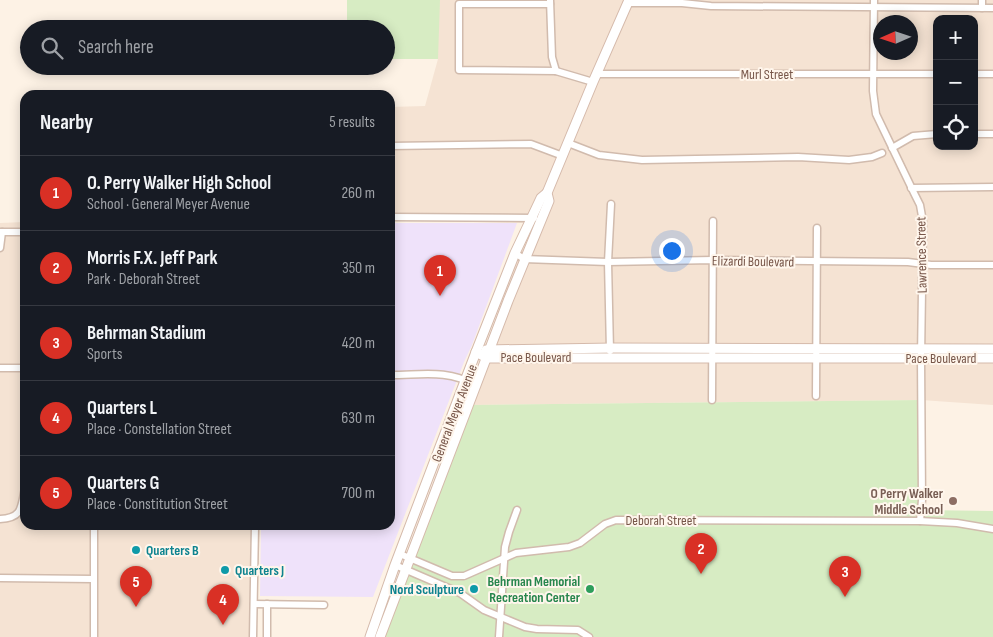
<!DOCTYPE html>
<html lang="en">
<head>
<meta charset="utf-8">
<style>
  body { margin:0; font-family:"Sofia Sans Condensed",sans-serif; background:#242831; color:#f1f3f6 }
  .controls { position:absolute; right:15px; top:15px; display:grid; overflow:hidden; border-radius:10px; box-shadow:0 2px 12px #0003 }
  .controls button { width:45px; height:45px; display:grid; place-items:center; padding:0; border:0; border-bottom:1px solid #363941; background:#171b24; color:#f1f3f6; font:25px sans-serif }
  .compass { position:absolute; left:873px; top:15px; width:45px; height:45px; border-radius:50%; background:#171b24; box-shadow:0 2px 12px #0003; rotate:267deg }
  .you { position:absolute; left:671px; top:250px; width:18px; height:18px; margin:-12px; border:4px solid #fff; border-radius:50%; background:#1a73e8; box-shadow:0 0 0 8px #1a73e833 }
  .badge { display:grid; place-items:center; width:32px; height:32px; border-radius:50%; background:#d93025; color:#fff; font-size:16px; font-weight:700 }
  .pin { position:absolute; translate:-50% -41px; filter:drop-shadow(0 1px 2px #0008) }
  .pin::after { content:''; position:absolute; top:26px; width:18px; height:15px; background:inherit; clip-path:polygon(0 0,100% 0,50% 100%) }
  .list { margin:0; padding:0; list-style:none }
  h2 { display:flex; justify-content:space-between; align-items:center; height:65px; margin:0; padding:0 20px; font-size:21px }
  h2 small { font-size:16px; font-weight:400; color:#9ea1a6 }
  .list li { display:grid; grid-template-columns:32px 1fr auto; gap:15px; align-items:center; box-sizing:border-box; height:75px; padding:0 20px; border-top:1px solid #363941 }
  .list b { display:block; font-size:19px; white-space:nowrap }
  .list p { margin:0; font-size:16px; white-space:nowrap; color:#9ea1a6 }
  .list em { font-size:16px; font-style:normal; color:#9ea1a6 }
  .icon { flex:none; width:28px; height:28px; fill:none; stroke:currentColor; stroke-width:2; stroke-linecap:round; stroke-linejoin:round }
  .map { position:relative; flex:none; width:993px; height:637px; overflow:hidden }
  .search { position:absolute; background:#171b24; box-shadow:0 2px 12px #0003; left:20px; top:20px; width:375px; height:55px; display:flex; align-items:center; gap:12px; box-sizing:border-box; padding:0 18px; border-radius:28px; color:#9ea1a6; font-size:19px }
  .panel { position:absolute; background:#171b24; box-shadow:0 2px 12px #0003; left:20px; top:90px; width:375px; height:440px; border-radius:15px }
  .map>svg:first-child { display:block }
</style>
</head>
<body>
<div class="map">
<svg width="993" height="637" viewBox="0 0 993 637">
  <rect width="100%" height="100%" fill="#fdf2e5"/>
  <g fill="#f5e3d3" fill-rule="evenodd">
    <path d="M347,0H993V405L921,400L469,405L526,223L390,220V107L425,106L438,59H386V29H347ZM937,19H974V146H937ZM880,22H910V52H880Z"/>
    <polygon points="25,222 25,525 260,525 256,637 0,637 0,223"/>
  </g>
  <polygon fill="#efe2fa" points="390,223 517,223 472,345 464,362 373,597 260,596 261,525 390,525"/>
  <g fill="#d7ecc3">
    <polygon points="347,0 440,0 438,59 386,59 386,29 347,29"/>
    <polygon points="921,400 921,510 993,511 993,637 385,637 469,405"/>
  </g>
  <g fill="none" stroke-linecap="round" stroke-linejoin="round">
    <g stroke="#d1bbad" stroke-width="9">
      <g id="street">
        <polyline points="550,0 552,57 556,71"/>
        <polyline points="874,0 873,91 876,114 915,195 920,205 923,222 921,358 922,500 920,521"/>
        <polyline points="982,0 982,8"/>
        <polyline points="627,3 682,3 711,6 993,8"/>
        <polyline points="550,4 459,4 459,70 556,71 593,82"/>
        <polyline points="596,74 937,74"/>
        <polyline points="974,74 993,74"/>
        <polyline points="974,134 993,134"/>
        <polyline points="568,143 599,155 642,160 798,157 849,160 872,157 882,153"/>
        <polyline points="390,146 531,144 563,156"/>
        <polyline points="892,148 913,136 937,134"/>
        <polyline points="911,188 993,187"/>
        <polyline points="390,217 534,218"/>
        <polyline points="0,232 25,232"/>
        <polyline points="0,248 2,232"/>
        <polyline points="515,253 524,259 608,262 713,260 908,262 931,265 993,265"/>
        <polyline points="610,351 608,262 611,204"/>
        <polyline points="0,368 25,368"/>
        <path d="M390,375C423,375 446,369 476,385"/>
        <polyline points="816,396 817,228"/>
        <polyline points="712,400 713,221"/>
        <path d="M0,519C23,518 21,507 25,488"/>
        <polyline points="400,554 452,576 464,576 516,553 569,547 580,543 605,524 616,520 920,521 957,523 993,529"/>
        <polyline points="395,565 460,593 484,610 525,627 537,629 578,630 589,637"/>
        <polyline points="0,578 93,579"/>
        <polyline points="254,604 324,605"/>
        <polyline points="267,604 267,637"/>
        <polyline points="94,637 94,525"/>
        <polyline points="253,637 255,525"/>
        <polyline points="499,637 505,547 509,532 517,510"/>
      </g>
    </g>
    <g stroke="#d5baab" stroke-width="11">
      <g id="secondary">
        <polyline points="486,350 613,348 993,349"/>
        <polyline points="476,352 487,358 993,358"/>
        <polyline points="370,637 395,565 476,352 515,253 541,198 547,193"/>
        <polyline points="380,637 508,301 549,201 547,193 593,82 629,0"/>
      </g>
    </g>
    <use href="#street" stroke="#fff" stroke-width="6"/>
    <use href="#secondary" stroke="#fff" stroke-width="9"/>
  </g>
  <circle fill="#8d6e63" stroke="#fff6ec" stroke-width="2" cx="953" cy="501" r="5"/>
  <g fill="#0f9aa8" stroke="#fff6ec" stroke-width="2">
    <circle cx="136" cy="550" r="5"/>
    <circle cx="225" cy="570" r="5"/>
    <circle cx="474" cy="589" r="5"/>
  </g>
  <circle fill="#2e9e5b" stroke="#fff6ec" stroke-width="2" cx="590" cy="589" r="5"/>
  <g text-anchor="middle" stroke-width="4" stroke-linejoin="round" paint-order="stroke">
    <g font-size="14" fill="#775649" stroke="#fff6ec">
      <text x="767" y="79">Murl Street</text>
      <text transform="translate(921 255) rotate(-91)" y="5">Lawrence Street</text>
      <text transform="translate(753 261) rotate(1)" y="5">Elizardi Boulevard</text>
      <text x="536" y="362">Pace Boulevard</text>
      <text x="941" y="363">Pace Boulevard</text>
      <text transform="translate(454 413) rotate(-69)" y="5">General Meyer Avenue</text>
      <text x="661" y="525">Deborah Street</text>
    </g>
    <g font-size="14" font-weight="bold" fill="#785e54" stroke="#fff6ec" text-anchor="end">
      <text x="943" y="498">O Perry Walker<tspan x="943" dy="16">Middle School</tspan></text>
    </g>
    <g font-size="14" font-weight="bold" fill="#0d838f" stroke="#fff6ec" text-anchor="start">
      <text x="146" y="555">Quarters B</text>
      <text x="235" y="575">Quarters J</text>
      <text x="464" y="594" text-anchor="end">Nord Sculpture</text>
    </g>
    <g font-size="14" font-weight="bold" fill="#27864d" stroke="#fff6ec" text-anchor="end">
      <text x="580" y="586">Behrman Memorial<tspan x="580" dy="16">Recreation Center</tspan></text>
    </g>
  </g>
</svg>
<div class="controls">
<button>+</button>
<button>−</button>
<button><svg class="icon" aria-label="locate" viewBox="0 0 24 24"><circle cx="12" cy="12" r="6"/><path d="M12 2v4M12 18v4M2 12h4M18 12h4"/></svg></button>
</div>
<svg class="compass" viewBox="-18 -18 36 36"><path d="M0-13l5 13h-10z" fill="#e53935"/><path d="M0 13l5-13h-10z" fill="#9ea1a6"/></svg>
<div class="you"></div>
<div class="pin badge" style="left:440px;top:296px">1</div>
<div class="pin badge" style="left:701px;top:574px">2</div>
<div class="pin badge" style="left:845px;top:597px">3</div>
<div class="pin badge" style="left:223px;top:625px">4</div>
<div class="pin badge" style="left:136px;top:607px">5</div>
<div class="search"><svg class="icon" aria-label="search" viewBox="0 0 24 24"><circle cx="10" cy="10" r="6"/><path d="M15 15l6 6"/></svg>Search here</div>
<section class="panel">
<h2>Nearby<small>5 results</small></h2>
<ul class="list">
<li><span class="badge">1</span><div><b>O. Perry Walker High School</b><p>School · General Meyer Avenue</p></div><em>260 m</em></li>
<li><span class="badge">2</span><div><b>Morris F.X. Jeff Park</b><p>Park · Deborah Street</p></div><em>350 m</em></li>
<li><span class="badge">3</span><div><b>Behrman Stadium</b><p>Sports</p></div><em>420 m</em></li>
<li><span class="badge">4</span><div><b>Quarters L</b><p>Place · Constellation Street</p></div><em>630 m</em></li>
<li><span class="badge">5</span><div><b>Quarters G</b><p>Place · Constitution Street</p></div><em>700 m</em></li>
</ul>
</section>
</div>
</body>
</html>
